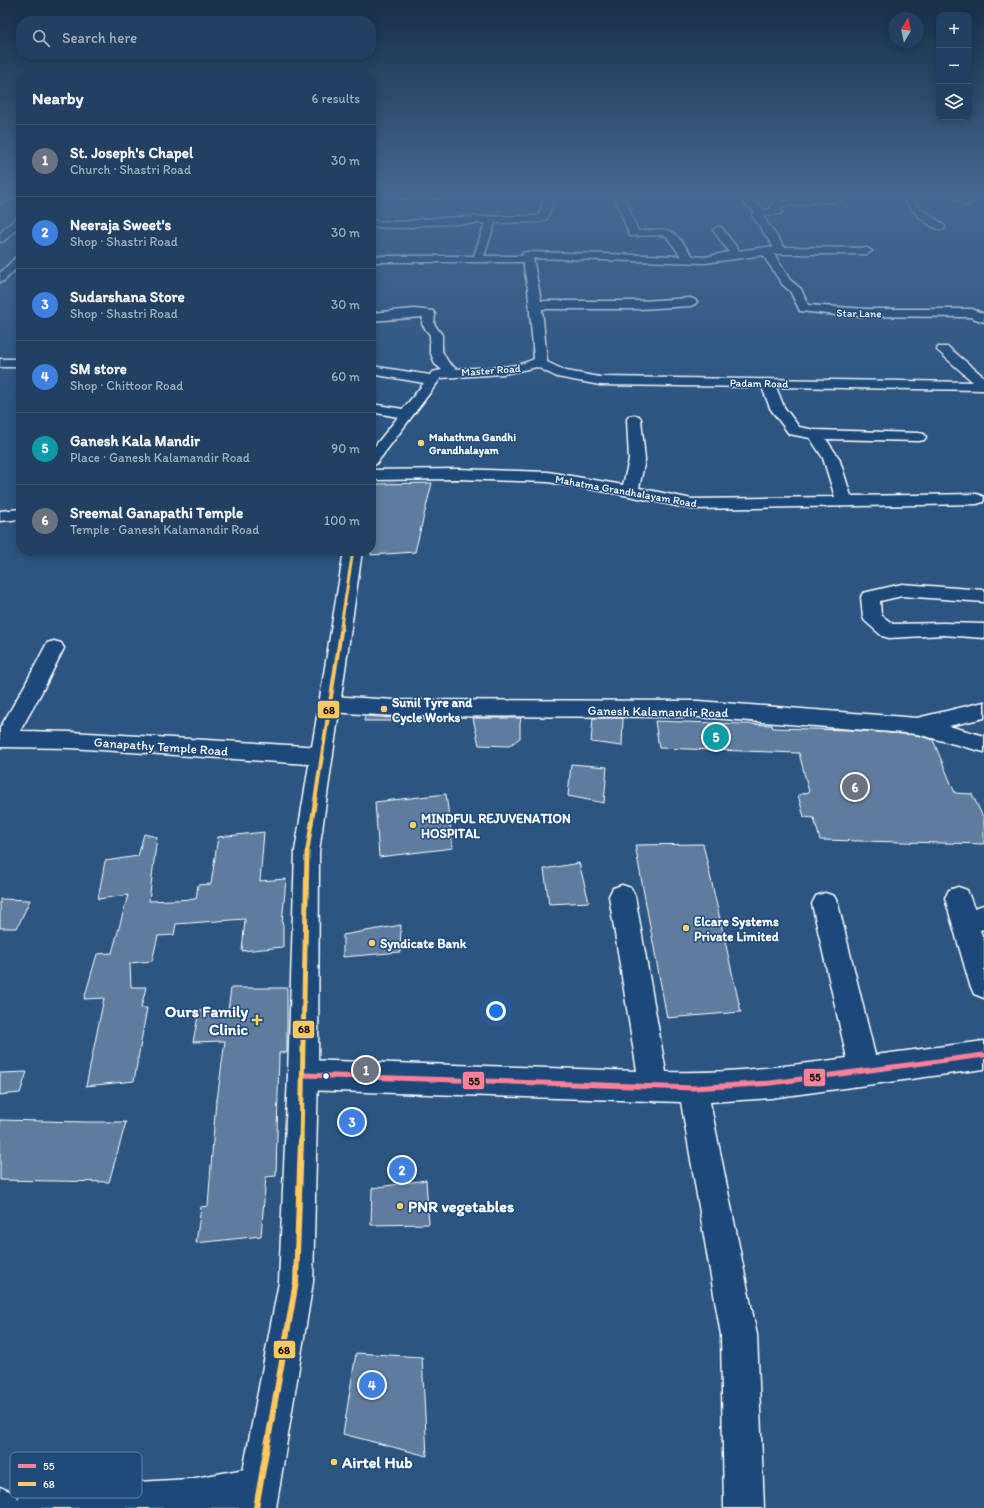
<!DOCTYPE html>
<html lang="en">
<head>
<meta charset="utf-8">
<style>
  body { margin:0; font-family:Itim,sans-serif; background:#2d4b6b; color:#f1f3f6 }
  .controls { position:absolute; right:12px; top:12px; display:grid; overflow:hidden; border-radius:8px; box-shadow:0 2px 10px #0003 }
  .controls button { width:36px; height:36px; display:grid; place-items:center; padding:0; border:0; border-bottom:1px solid #3e5977; background:#214062; color:#f1f3f6; font:20px sans-serif }
  .compass { position:absolute; left:888px; top:12px; width:36px; height:36px; border-radius:50%; background:#214062; box-shadow:0 2px 10px #0003; rotate:9deg }
  .you { position:absolute; left:496px; top:1011px; width:14px; height:14px; margin:-10px; border:3px solid #fff; border-radius:50%; background:#1a73e8; box-shadow:0 0 0 6px #1a73e833 }
  .badge { display:grid; place-items:center; width:26px; height:26px; border-radius:50%; background:#ffd166; color:#fff; font-size:13px; font-weight:700 }
  .pin { position:absolute; translate:-50% -50%; border:2px solid #fff; box-shadow:0 1px 4px #0006 }
  .list { margin:0; padding:0; list-style:none }
  h2 { display:flex; justify-content:space-between; align-items:center; height:52px; margin:0; padding:0 16px; font-size:17px }
  h2 small { font-size:13px; font-weight:400; color:#a2afbe }
  .list li { display:grid; grid-template-columns:26px 1fr auto; gap:12px; align-items:center; box-sizing:border-box; height:72px; padding:0 16px; border-top:1px solid #3e5977 }
  .list b { display:block; font-size:15px; white-space:nowrap }
  .list p { margin:0; font-size:13px; white-space:nowrap; color:#a2afbe }
  .list em { font-size:13px; font-style:normal; color:#a2afbe }
  .icon { flex:none; width:22px; height:22px; fill:none; stroke:currentColor; stroke-width:2; stroke-linecap:round; stroke-linejoin:round }
  .map { position:relative; flex:none; width:984px; height:1508px; overflow:hidden }
  .search { position:absolute; background:#214062; box-shadow:0 2px 10px #0003; left:16px; top:16px; width:360px; height:44px; display:flex; align-items:center; gap:10px; box-sizing:border-box; padding:0 14px; border-radius:16px; color:#a2afbe; font-size:15px }
  .panel { position:absolute; background:#214062; box-shadow:0 2px 10px #0003; left:16px; top:72px; width:360px; height:484px; border-radius:16px }
  .map>svg:first-child { display:block }
</style>
</head>
<body>
<div class="map">
<svg width="984" height="1508" viewBox="0 0 984 1508">
  <rect width="100%" height="100%" fill="#2c5582"/>
  <filter id="ink" filterUnits="userSpaceOnUse"><feTurbulence type="fractalNoise" baseFrequency=".025" numOctaves="2"/><feDisplacementMap in="SourceGraphic" scale="8" xChannelSelector="R" yChannelSelector="G"/><feConvolveMatrix kernelMatrix="1 2 1 2 8 2 1 2 1" color-interpolation-filters="sRGB"/></filter>
  <g filter="url(#ink)">
    <g fill="#5e7c9f" stroke="#fff">
      <polygon points="432,483 415,552 371,555 371,508 376,484"/>
      <polygon points="365,716 394,718 442,718 415,721 364,721"/>
      <polygon points="473,718 521,718 520,724 520,738 509,746 479,745"/>
      <polygon points="593,718 623,718 622,746 591,742"/>
      <polygon points="655,721 772,725 773,728 849,730 917,735 933,740 955,793 972,794 984,819 984,844 820,840 814,818 804,817 798,795 809,792 799,753 659,748"/>
      <polygon points="571,764 607,767 604,803 568,796"/>
      <polygon points="446,794 453,848 379,857 375,802"/>
      <polygon points="264,832 260,881 286,879 282,924 283,924 283,947 242,951 245,919 176,924 174,935 158,936 152,961 130,963 131,987 146,987 141,1008 147,1008 134,1081 86,1086 104,998 84,999 97,954 112,953 128,895 98,899 105,861 138,856 144,834 157,837 149,901 196,899 198,885 211,884 218,837"/>
      <polygon points="703,844 741,1012 667,1018 635,845"/>
      <polygon points="579,863 589,902 549,904 544,869"/>
      <polygon points="0,899 30,900 17,928 0,928"/>
      <polygon points="401,925 400,952 343,957 343,935"/>
      <polygon points="231,988 287,988 287,1052 279,1053 276,1176 266,1177 261,1236 196,1243 201,1207 208,1206 216,1100 217,1100 225,1041 193,1042 199,1011 228,1010"/>
      <polygon points="27,1072 20,1093 0,1095 0,1073"/>
      <polygon points="0,1120 86,1122 126,1122 109,1182 0,1180"/>
      <polygon points="426,1180 429,1224 371,1225 372,1188"/>
      <polygon points="356,1353 422,1357 427,1456 343,1434"/>
    </g>
    <g fill="none" stroke-linecap="round" stroke-linejoin="round">
      <g stroke="#fff" stroke-width="3">
        <g id="minor">
          <polygon points="6,195 18,195 16,197 0,203 0,197"/>
          <path d="M384,195H454C448,200 390,200 384,195Z"/>
          <path d="M541,195H549L553,199L547,219L539,222L495,223L484,256H522L523,253L527,252L681,256L667,237L664,235L630,236L614,195H622L624,197L638,231C675,228 670,227 693,256L705,257L729,252L713,230L718,227L722,228L739,251L766,247L774,248L752,215L755,212L735,195H744L764,210L771,209L770,205L775,202L840,195H857L855,198L852,199L780,207L782,212L780,214L763,216L784,247L867,248L872,251L867,254H774L790,280L801,289L808,305L867,309H972L984,314V322L970,317L846,316L800,311L790,291L782,284L763,255L705,263L533,258L541,301H640L691,298L695,300L697,302L695,304L691,306L640,309H542L547,362L566,371L600,377L973,382L937,350L938,347H948L984,377V390L776,387L784,407L799,427L815,430L919,433L924,434L926,437L924,440L919,441L826,439L839,458L851,496L977,494L984,497L983,502L977,504L692,509L619,494L548,482L458,479L371,480V470L458,469L548,472L623,485L629,460L627,419L629,416L634,415L639,416L641,419L645,460L639,488L692,499L835,497L823,458L810,438L789,434L770,408L762,387L600,385L557,377L537,367L503,374L441,378L376,464L371,466V451L398,417L371,412V404L403,409L424,383L371,374V366L430,375L432,372L442,370L435,364L430,351V335L422,324L423,317L371,321V313L414,309L433,311L435,314L434,324L442,335V351L448,362L456,369C482,367 511,370 534,359L528,289L523,262H371V256H474L485,223L423,225L405,228L371,227V221L405,222L423,219L457,217L538,216L539,215L543,199Z"/>
          <path d="M902,195H910L920,208L944,225L945,227L944,229C931,232 906,205 902,195Z"/>
          <polygon points="949,195 960,195 972,202 967,205"/>
          <polygon points="21,215 21,224 4,241 0,242 0,233 18,216"/>
          <polygon points="21,255 21,264 4,281 0,282 0,273 17,256"/>
          <rect x="0" y="359" width="21" height="8"/>
          <polygon points="21,509 21,519 0,521 0,511"/>
          <polygon points="902,584 984,590 984,602 902,596 880,601 881,615 893,624 943,623 984,624 984,638 943,635 889,638 882,636 865,621 863,617 861,597 863,593"/>
          <polygon points="54,641 61,643 64,648 45,686 20,731 71,732 322,747 330,750 333,756 330,762 322,765 71,748 0,747 0,728 25,685 47,643"/>
          <polygon points="330,696 394,700 698,701 917,718 984,702 984,718 949,726 984,736 984,752 917,734 698,717 394,716 330,712 323,709 320,704 323,699"/>
          <path d="M622,885L631,888L635,896L666,1072C727,1074 787,1066 847,1058L812,904L816,896L825,893L834,896L838,904L875,1055L984,1041V1069L771,1098L710,1102L757,1335L764,1508H724L721,1335L681,1102L303,1090L293,1085L288,1075L293,1065L303,1060L637,1071L609,896L613,888Z"/>
          <polygon points="958,887 967,890 974,908 984,905 984,929 980,930 984,941 984,998 974,994 970,985 945,898 949,890"/>
          <polygon points="261,1466 275,1471 280,1485 275,1499 261,1504 241,1508 0,1508 0,1487 16,1494 18,1499 20,1494 34,1488 190,1479"/>
        </g>
      </g>
      <g stroke="#fff" stroke-width="3">
        <polygon id="secondary" points="344,551 362,551 319,851 318,1075 313,1282 276,1508 236,1508 279,1282 288,1075 295,851"/>
      </g>
      <use href="#minor" fill="#1f4a7a" fill-rule="evenodd"/>
      <use href="#secondary" fill="#1f4a7a" fill-rule="evenodd"/>
      <g stroke="#1f4a7a" stroke-width="8">
        <polyline id="bus-1" points="303,1075 693,1088 771,1083 984,1055"/>
      </g>
      <g stroke="#1f4a7a" stroke-width="5.5">
        <polyline id="bus-2-far3" points="341,626 353,551"/>
      </g>
      <g stroke="#1f4a7a" stroke-width="7">
        <polyline id="bus-2-far2" points="307,853 342,625"/>
      </g>
      <g stroke="#1f4a7a" stroke-width="8">
        <polyline id="bus-2-far1" points="301,1142 307,852"/>
      </g>
      <g stroke="#1f4a7a" stroke-width="10">
        <polyline id="bus-2" points="256,1508 296,1282 301,1141"/>
      </g>
      <use href="#bus-1" stroke="#ff8098" stroke-width="5"/>
      <use href="#bus-2-far3" stroke="#fdc960" stroke-width="3"/>
      <use href="#bus-2-far2" stroke="#fdc960" stroke-width="4"/>
      <use href="#bus-2-far1" stroke="#fdc960" stroke-width="5"/>
      <use href="#bus-2" stroke="#fdc960" stroke-width="6"/>
    </g>
  </g>
  <linearGradient id="sky" x2="0" y2="1"><stop stop-color="#182f48"/><stop offset="0.48" stop-color="#456892"/><stop offset="1" stop-color="#456892" stop-opacity="0"/></linearGradient>
  <rect width="984" height="406" fill="url(#sky)"/>
  <g fill="#ffd166" stroke="#1f4a7a" stroke-width="1.5">
    <circle cx="421" cy="443" r="4"/>
    <circle cx="384" cy="709" r="4"/>
    <circle cx="413" cy="825" r="4"/>
    <circle cx="686" cy="928" r="4"/>
    <circle cx="372" cy="943" r="4"/>
    <path d="M255 1014h4v4h4v4h-4v4h-4v-4h-4v-4h4z"/>
    <circle cx="400" cy="1206" r="4"/>
    <circle cx="334" cy="1462" r="4"/>
  </g>
  <circle fill="#fff" stroke="#1f4a7a" stroke-width="1.5" cx="326" cy="1076" r="3.5"/>
  <g text-anchor="middle" stroke-width="3" stroke-linejoin="round" paint-order="stroke">
    <g font-size="11" fill="#fff" stroke="#1f4a7a">
      <text transform="translate(859 313) rotate(1)" y="4">Star Lane</text>
      <text transform="translate(491 370) rotate(-4)" y="4">Master Road</text>
      <text transform="translate(759 383) rotate(1)" y="4">Padam Road</text>
      <text transform="translate(626 491) rotate(10)" y="4">Mahatma Grandhalayam Road</text>
    </g>
    <g font-size="11" font-weight="bold" fill="#fff" stroke="#1f4a7a" text-anchor="start">
      <text x="429" y="441">Mahathma Gandhi<tspan x="429" dy="13">Grandhalayam</tspan></text>
    </g>
    <g font-size="13" font-weight="bold" fill="#fff" stroke="#1f4a7a" text-anchor="start">
      <text x="392" y="707">Sunil Tyre and<tspan x="392" dy="15">Cycle Works</tspan></text>
      <text x="421" y="823">MINDFUL REJUVENATION<tspan x="421" dy="15">HOSPITAL</tspan></text>
      <text x="694" y="926">Elcare Systems<tspan x="694" dy="15">Private Limited</tspan></text>
      <text x="380" y="948">Syndicate Bank</text>
    </g>
    <g font-size="13" fill="#fff" stroke="#1f4a7a">
      <text transform="translate(658 711) rotate(1)" y="5">Ganesh Kalamandir Road</text>
      <text transform="translate(161 746) rotate(4)" y="5">Ganapathy Temple Road</text>
    </g>
    <g font-size="16" font-weight="bold" fill="#fff" stroke="#1f4a7a" text-anchor="start">
      <text x="248" y="1017" text-anchor="end">Ours Family<tspan x="248" dy="18">Clinic</tspan></text>
      <text x="408" y="1212">PNR vegetables</text>
      <text x="342" y="1468">Airtel Hub</text>
    </g>
  </g>
  <rect x="10" y="1452" width="132" height="46" rx="6" fill="#1f4a7a" stroke="#6280a2" stroke-width="1"/>
  <rect x="18" y="1464" width="18" height="4" fill="#ff8098"/>
  <rect x="18" y="1482" width="18" height="4" fill="#fdc960"/>
  <g font-size="11" fill="#fff">
    <text x="43" y="1470">55</text>
    <text x="43" y="1488">68</text>
  </g>
  <g stroke="#1f4a7a" stroke-width="1.5">
    <rect x="317" y="700" width="23" height="19" rx="4" fill="#fdc960"/>
    <rect x="292" y="1020" width="23" height="19" rx="4" fill="#fdc960"/>
    <rect x="803" y="1068" width="23" height="19" rx="4" fill="#ff8098"/>
    <rect x="462" y="1071" width="23" height="19" rx="4" fill="#ff8098"/>
    <rect x="273" y="1340" width="23" height="19" rx="4" fill="#fdc960"/>
  </g>
  <g font-size="11" text-anchor="middle" font-weight="bold" fill="#111">
    <text x="329" y="714">68</text>
    <text x="304" y="1033">68</text>
    <text x="815" y="1081">55</text>
    <text x="474" y="1085">55</text>
    <text x="284" y="1354">68</text>
  </g>
</svg>
<div class="controls">
<button>+</button>
<button>−</button>
<button><svg class="icon" aria-label="layers" viewBox="0 0 24 24"><path d="M12 4l9 5-9 5-9-5zM3 14l9 5 9-5"/></svg></button>
</div>
<svg class="compass" viewBox="-18 -18 36 36"><path d="M0-13l5 13h-10z" fill="#e53935"/><path d="M0 13l5-13h-10z" fill="#a2afbe"/></svg>
<div class="you"></div>
<div class="pin badge" style="left:366px;top:1070px;background:#6b7280">1</div>
<div class="pin badge" style="left:402px;top:1170px;background:#3f7fe0">2</div>
<div class="pin badge" style="left:352px;top:1122px;background:#3f7fe0">3</div>
<div class="pin badge" style="left:372px;top:1385px;background:#3f7fe0">4</div>
<div class="pin badge" style="left:716px;top:737px;background:#0f9aa8">5</div>
<div class="pin badge" style="left:855px;top:787px;background:#6b7280">6</div>
<div class="search"><svg class="icon" aria-label="search" viewBox="0 0 24 24"><circle cx="10" cy="10" r="6"/><path d="M15 15l6 6"/></svg>Search here</div>
<section class="panel">
<h2>Nearby<small>6 results</small></h2>
<ul class="list">
<li><span class="badge" style="background:#6b7280">1</span><div><b>St. Joseph's Chapel</b><p>Church · Shastri Road</p></div><em>30 m</em></li>
<li><span class="badge" style="background:#3f7fe0">2</span><div><b>Neeraja Sweet's</b><p>Shop · Shastri Road</p></div><em>30 m</em></li>
<li><span class="badge" style="background:#3f7fe0">3</span><div><b>Sudarshana Store</b><p>Shop · Shastri Road</p></div><em>30 m</em></li>
<li><span class="badge" style="background:#3f7fe0">4</span><div><b>SM store</b><p>Shop · Chittoor Road</p></div><em>60 m</em></li>
<li><span class="badge" style="background:#0f9aa8">5</span><div><b>Ganesh Kala Mandir</b><p>Place · Ganesh Kalamandir Road</p></div><em>90 m</em></li>
<li><span class="badge" style="background:#6b7280">6</span><div><b>Sreemal Ganapathi Temple</b><p>Temple · Ganesh Kalamandir Road</p></div><em>100 m</em></li>
</ul>
</section>
</div>
</body>
</html>
